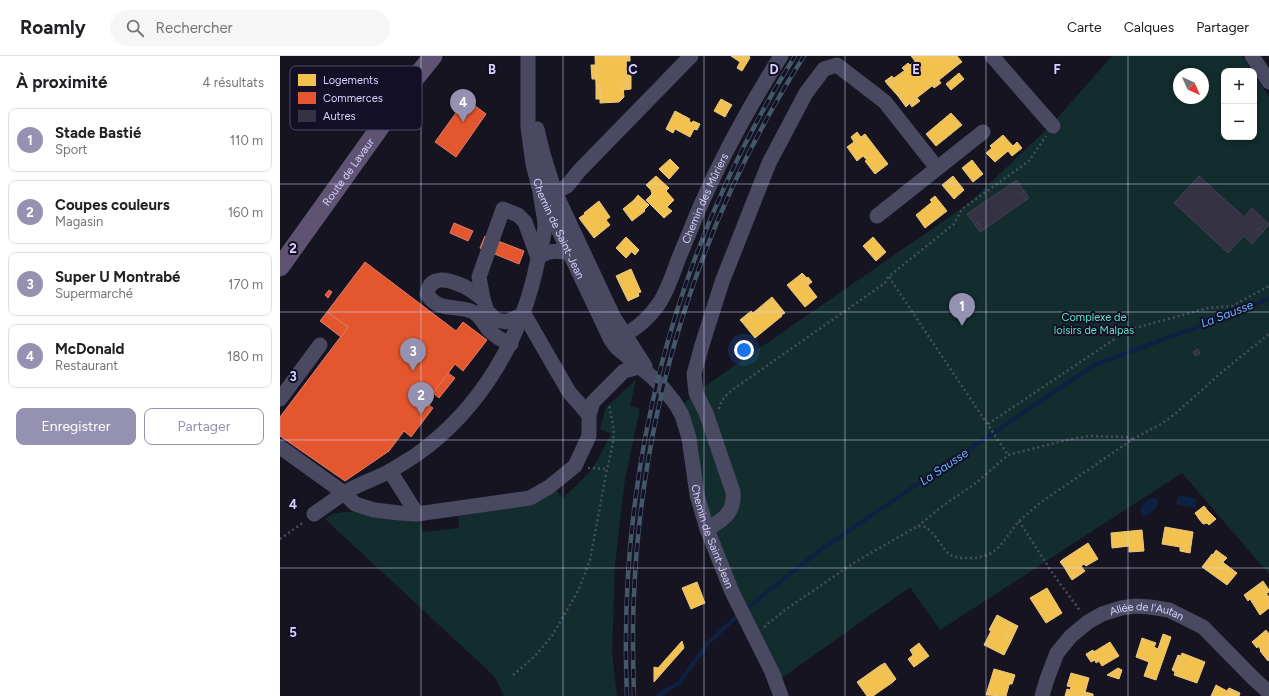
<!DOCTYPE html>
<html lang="fr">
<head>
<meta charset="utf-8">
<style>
  body { margin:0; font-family:Figtree,sans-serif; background:#f6f6f6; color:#202124 }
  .controls { position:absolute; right:12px; top:12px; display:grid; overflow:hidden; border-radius:8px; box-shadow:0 2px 6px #0003 }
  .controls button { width:36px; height:36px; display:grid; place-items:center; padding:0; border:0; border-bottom:1px solid #e0e0e0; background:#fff; color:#202124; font:20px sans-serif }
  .compass { position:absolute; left:893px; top:12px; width:36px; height:36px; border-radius:50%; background:#fff; box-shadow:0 2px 6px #0003; rotate:135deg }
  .you { position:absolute; left:464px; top:294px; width:14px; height:14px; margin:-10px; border:3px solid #fff; border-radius:50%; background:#1a73e8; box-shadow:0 0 0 6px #1a73e833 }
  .badge { display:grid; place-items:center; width:26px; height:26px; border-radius:50%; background:#9591b1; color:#fff; font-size:13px; font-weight:700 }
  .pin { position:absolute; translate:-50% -33px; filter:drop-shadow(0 1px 2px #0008) }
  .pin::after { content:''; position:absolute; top:21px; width:14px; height:12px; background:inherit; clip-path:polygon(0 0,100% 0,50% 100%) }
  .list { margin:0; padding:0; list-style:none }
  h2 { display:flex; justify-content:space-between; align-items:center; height:52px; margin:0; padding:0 16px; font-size:17px }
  h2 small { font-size:13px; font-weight:400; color:#757577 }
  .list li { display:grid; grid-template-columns:26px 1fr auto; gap:12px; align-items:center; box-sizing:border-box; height:64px; margin:0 8px 8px; padding:0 8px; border:1px solid #e0e0e0; border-radius:8px }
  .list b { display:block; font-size:15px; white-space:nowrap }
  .list p { margin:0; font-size:13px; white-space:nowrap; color:#757577 }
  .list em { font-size:13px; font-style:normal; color:#757577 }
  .actions { display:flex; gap:8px; padding:12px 16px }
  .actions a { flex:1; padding:9px 0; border:1px solid #9591b1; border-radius:8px; text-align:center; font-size:14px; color:#9591b1 }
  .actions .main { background:#9591b1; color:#fff }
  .icon { flex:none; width:22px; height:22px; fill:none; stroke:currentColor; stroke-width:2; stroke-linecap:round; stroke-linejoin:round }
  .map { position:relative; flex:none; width:989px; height:640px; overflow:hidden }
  header { display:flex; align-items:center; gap:24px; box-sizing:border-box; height:56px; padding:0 20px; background:#fff; border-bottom:1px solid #e0e0e0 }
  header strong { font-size:19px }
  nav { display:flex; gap:22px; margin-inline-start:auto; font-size:14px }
  .search { width:280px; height:36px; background:#f6f6f6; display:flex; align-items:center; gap:10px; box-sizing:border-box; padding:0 14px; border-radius:22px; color:#757577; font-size:15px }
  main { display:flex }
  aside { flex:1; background:#fff }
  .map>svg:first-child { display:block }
</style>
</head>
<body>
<header>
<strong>Roamly</strong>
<div class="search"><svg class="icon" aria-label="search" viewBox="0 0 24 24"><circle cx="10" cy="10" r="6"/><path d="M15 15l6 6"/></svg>Rechercher</div>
<nav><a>Carte</a><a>Calques</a><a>Partager</a></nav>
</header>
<main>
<aside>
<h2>À proximité<small>4 résultats</small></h2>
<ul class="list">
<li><span class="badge">1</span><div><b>Stade Bastié</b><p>Sport</p></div><em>110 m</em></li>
<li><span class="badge">2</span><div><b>Coupes couleurs</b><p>Magasin</p></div><em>160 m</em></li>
<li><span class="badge">3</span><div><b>Super U Montrabé</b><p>Supermarché</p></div><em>170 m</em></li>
<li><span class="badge">4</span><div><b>McDonald</b><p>Restaurant</p></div><em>180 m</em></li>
</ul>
<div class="actions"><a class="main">Enregistrer</a><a>Partager</a></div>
</aside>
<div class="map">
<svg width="989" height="640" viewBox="0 0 989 640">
  <rect width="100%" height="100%" fill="#161421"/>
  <g fill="#132c2d" fill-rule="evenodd">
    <path d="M832,0H962L972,15H944V81H974V18L989,41V518L902,417L660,574L630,531L496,626L437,501L400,353L411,340L435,323L688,148L771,69ZM899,18H923V42H899Z"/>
    <path d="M356,324L350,350L360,353L345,423L335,510L332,596L337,640H224L215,621L45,463C48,461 52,458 56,457C79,453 118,460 140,466L143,476L179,472L178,460L252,448L277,435L283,442L309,417L318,403L331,378L320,373L326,351Z"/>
  </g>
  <g fill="#0d2144">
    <polygon points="898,439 917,443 915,452 896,448"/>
    <path d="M873,442L877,443L879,446C876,453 871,458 863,460L860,456C861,449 866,443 873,442Z"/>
  </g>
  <g fill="#f2c14e" stroke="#eac783">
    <polygon points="315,0 346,0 347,30 343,30 344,41 339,46 320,47 320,30 316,30"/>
    <rect x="346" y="0" width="4" height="5"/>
    <polygon points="451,0 464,0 462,2 468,5 462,15 457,12 460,6"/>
    <polygon points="464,0 469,0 470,2 468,5 462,2"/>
    <polygon points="631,0 638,0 640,2 635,5"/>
    <polygon points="638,0 672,0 679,8 659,24 658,23 651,28 652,30 629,48 621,38 618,40 608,29 615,24 614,22 631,10 630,9 640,2"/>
    <polygon points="672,0 677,0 682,6 679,8"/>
    <polygon points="628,7 631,10 625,15 622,12"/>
    <polygon points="311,9 316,9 316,23 312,23"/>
    <polygon points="679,17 684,23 671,34 666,28"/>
    <polygon points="346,19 351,19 351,33 343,34 343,30 347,30"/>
    <polygon points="612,20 615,24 608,29 605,25"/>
    <polygon points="658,23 661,27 654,32 651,28"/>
    <rect x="316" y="30" width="4" height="13"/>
    <polygon points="621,38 629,48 626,51 618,40"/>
    <polygon points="637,42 640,45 632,51 630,48"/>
    <polygon points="441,43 452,49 450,52 439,46"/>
    <polygon points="439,46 450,52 445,61 434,55"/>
    <polygon points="395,55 410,63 409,65 412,67 413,65 420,68 417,74 414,73 410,81 395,73 393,77 386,73"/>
    <polygon points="671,57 682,69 656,90 646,78"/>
    <polygon points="577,76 581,81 574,86 571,81"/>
    <polygon points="585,78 608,108 595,118 585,105 587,104 583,100 577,105 567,91"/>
    <polygon points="723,79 733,90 737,86 742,92 732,100 728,95 715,106 706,97 712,92 710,90"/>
    <polygon points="390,103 399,112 389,123 379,113"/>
    <polygon points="692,104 703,118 693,126 682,112"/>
    <polygon points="376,120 389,132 386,135 394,144 387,151 392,155 384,162 366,144 372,138 371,134 366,129"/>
    <polygon points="673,120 684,134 674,143 662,129"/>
    <polygon points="358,139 369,149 364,154 354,144"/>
    <polygon points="655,140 667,155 645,172 636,159 652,146 650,144"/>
    <polygon points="354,144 365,155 352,165 343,153"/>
    <polygon points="319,145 330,161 326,164 330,169 314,182 299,162 305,158 304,157"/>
    <polygon points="346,181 356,191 346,202 336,192"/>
    <polygon points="593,181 606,196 596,205 583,190"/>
    <polygon points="356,191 359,194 355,199 352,196"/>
    <polygon points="351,213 361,236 358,237 359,240 348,245 336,220"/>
    <polygon points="522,217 527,222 528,221 532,226 528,229 520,219"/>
    <polygon points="520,219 537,241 525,251 507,229"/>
    <polygon points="492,241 505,257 501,259 491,246 470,262 469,260 462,266 460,264 471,255 473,257"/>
    <polygon points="491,246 502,260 475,282 462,266 469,260 470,262"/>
    <polygon points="924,450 928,455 919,463 915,457"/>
    <polygon points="928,455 936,463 929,469 927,467 923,468 919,463"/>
    <polygon points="885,471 913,476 910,497 900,495 900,491 882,488"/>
    <polygon points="862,474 864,495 849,496 849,490 832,492 831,477"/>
    <polygon points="808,487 818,503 806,510 804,508 801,510 805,515 798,520 796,518 790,521 784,511 786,510 782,504"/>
    <polygon points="936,494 947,502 943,506 933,499"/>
    <polygon points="932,498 957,517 947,529 922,511"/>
    <polygon points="782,504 786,510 784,511 780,506"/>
    <polygon points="796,518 798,520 792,524 790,521"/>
    <polygon points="983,525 989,534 989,536 986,538 979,528"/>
    <polygon points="417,526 425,547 411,553 402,532"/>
    <polygon points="979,528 989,541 989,552 980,559 970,543 968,545 964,539"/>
    <polygon points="767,532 782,557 766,567 750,542"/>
    <polygon points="717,559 732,567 725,582 731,585 724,599 704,589 711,575 709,574"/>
    <polygon points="732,567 738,570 731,585 725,582"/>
    <polygon points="986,574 989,578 989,603 988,605 980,595 981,594 978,590 977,592 972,586"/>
    <polygon points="883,578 891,581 876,624 864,620 869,606 856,601 862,582 876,587 874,591 878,593"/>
    <polygon points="402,585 404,592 374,626 374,611 378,612"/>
    <polygon points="830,586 839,600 822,610 819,605 816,607 815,604 811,606 807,600"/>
    <polygon points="639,587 649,600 634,611 628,603 633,599 630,594"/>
    <polygon points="813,594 814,596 807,600 806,598"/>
    <polygon points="902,597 925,606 917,627 894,619"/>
    <polygon points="898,599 901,600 895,616 892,614"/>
    <polygon points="605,607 616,623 613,626 601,609"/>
    <polygon points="601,609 613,626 593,640 587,640 577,626"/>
    <polygon points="838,612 842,614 839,623 827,619"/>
    <polygon points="714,613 732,618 726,640 706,639"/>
    <polygon points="791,617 809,622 804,640 785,640 787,633 790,634 791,631 787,630"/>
    <polygon points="732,618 735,619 732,628 729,628"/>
    <polygon points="936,629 947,635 959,640 931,640"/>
    <polygon points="949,632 960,637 959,640 947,635"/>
    <polygon points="805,636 813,638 813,640 804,640"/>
  </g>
  <g fill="#e4572e" stroke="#e17c6d">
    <polygon points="186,43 206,58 176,101 155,86"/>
    <polygon points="174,167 193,175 188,185 170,177"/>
    <polygon points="205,180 244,195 239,208 200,192"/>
    <polygon points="85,206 176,275 183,266 207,284 183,315 175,308 146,347 153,352 131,381 124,375 109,395 65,425 0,380 0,361 68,271 47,256"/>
    <polygon points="49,234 52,236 48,242 45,239"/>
    <polygon points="47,256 68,271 61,281 40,265"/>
    <polygon points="168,317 175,322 159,342 153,337"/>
  </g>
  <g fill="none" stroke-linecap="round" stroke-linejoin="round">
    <polyline stroke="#0d2144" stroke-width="4" points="378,640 400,626 428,587 456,561 543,492 814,309 963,254 989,242"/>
  </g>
  <g fill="#343243" stroke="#433f54">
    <polygon points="919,120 964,161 972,152 989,168 983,176 979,172 975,176 979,180 972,188 964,180 948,197 894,147"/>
    <polygon points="737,124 744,135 741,138 746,144 703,174 698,167 695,169 687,158"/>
    <polygon points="744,135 749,142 746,144 741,138"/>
    <polygon points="698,167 703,174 700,176 695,169"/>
    <polygon points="979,172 983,176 979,180 975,176"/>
    <polygon points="918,293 920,298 915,300 913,296"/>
  </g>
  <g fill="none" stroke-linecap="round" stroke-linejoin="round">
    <g stroke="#44505f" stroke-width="2.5" stroke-dasharray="2 3" stroke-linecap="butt">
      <polyline points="609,221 728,399"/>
      <path d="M439,353C441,343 447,338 455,332L605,227L608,221L674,168L682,153L749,105L766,80"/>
      <polyline points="708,368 848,274 928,252 952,250 989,230"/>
      <polyline points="308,412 327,413"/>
      <polyline points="739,465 773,518 801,556"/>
      <polyline points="638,470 661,451 696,427 728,399 787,384 809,380 846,381 853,383"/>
      <polyline points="0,483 24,466"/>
      <polyline points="484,571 505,554 575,506 638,470 646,471 655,480 666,495 670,499 679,502 695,502 704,500 712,497 720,490 739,465 760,447 853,383 881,368 895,358 942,316 989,278"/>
      <polyline points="233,619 255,600 272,580 299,533 310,504 327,413 332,393 334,374 329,349"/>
    </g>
    <g stroke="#4a4962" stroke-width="15">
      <path id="s1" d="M248,0V71L253,108L260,135L331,284L337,292L372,321L383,332L395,347L402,359L409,382L417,439L427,473L452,536L492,616L501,640"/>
      <polyline points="712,0 773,70"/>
      <polyline points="972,0 989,26"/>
      <polyline points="257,73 263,98 275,136 333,260 365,310"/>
      <polyline points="597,160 703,76"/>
      <path d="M203,243C196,238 189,232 181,229C167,223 150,219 147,238C158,256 175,249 191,255C200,258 204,269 210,275C216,281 223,285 231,288"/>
      <path d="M244,258L226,266L216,264L207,255L203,243L199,221L223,153L238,159L245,166L258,202C270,192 283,195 296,199"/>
      <polyline points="244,258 289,336 309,359"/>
      <path id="s2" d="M344,278C357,274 373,257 380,246C388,233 393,218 398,204C405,187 412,170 419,153C442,100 470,49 501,0"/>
      <polyline points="0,343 40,289"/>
      <polyline points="0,391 64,437 75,448 94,454 120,457 137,458"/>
      <polyline points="110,415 137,458 250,442 269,431 295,410 309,380 309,359 313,346 344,315 359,311"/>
      <path d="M34,458C44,451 54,444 64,437C78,428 95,423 110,415C119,410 128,404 136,399C201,353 243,281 258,203C260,192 265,179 265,168C264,157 261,146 260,135L275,136L287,130L299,115L411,0"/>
      <path d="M427,473C443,464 455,457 453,436L426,357L416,337L414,318L422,289L442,226L489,107L526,37L544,13L557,9L605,46L657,112"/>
      <path id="s3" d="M762,640L767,623L777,597L791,580L808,566L822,558L841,552L856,550L870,551L889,554L923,571L972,621L985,633L989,635"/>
    </g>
    <path stroke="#5e5373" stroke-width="19" id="s4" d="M0,211L136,21L153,0"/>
    <g stroke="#43596b" stroke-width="4.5">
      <g id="rail">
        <path d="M347,640C337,414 394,192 515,0"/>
        <path d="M354,640C353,606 352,572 354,539C362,348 421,161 524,0"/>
      </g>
    </g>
    <use href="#rail" stroke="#130f26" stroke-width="3" stroke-dasharray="9" stroke-linecap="butt"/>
  </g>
  <path fill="none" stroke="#d9d4ff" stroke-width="1" stroke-opacity="0.55" d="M141,0V640M283,0V640M424,0V640M565,0V640M706,0V640M848,0V640M0,128H989M0,256H989M0,384H989M0,512H989"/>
  <g text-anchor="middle" stroke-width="4" stroke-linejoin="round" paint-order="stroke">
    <g font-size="11" fill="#d9d4ff" stroke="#130f26">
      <text dy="4" stroke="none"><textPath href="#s4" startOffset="117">Route de Lavaur</textPath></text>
      <text dy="4" stroke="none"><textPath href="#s2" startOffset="162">Chemin des Mûriers</textPath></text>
      <text dy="4" stroke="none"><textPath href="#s1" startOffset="178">Chemin de Saint-Jean</textPath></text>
      <text dy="4" stroke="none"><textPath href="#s1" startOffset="531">Chemin de Saint-Jean</textPath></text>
      <text dy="4" stroke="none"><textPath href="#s3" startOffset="152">Allée de l'Autan</textPath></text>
    </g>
    <g font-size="11" fill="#5fe0c0" stroke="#130f26">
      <text x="814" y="265">Complexe de<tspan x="814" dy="13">loisirs de Malpas</tspan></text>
    </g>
    <g font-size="12" font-style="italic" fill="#62b6ff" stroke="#130f26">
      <text transform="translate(947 258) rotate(-21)" y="4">La Sausse</text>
      <text transform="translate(664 411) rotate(-34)" y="4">La Sausse</text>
    </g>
  </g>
  <rect x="10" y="10" width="132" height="64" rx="6" fill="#130f26" stroke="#4e4a67" stroke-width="1"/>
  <rect x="18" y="18" width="18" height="12" fill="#f2c14e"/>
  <rect x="18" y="36" width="18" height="12" fill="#e4572e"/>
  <rect x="18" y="54" width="18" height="12" fill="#343243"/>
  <g font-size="11" fill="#d9d4ff">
    <text x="43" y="28">Logements</text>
    <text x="43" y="46">Commerces</text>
    <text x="43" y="64">Autres</text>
  </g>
  <g font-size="13" text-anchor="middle" font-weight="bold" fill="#d9d4ff" stroke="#130f26" stroke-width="4" stroke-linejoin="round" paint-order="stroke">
    <text x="212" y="18">B</text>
    <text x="353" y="18">C</text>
    <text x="494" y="18">D</text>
    <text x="636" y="18">E</text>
    <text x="777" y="18">F</text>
    <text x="13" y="197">2</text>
    <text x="13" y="325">3</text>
    <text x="13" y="453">4</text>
    <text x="13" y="581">5</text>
  </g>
</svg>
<div class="controls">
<button>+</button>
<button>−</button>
</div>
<svg class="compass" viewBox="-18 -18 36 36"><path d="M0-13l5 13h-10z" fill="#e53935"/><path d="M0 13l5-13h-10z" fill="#757577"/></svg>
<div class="you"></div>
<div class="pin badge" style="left:682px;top:270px">1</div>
<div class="pin badge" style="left:141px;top:359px">2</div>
<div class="pin badge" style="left:133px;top:315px">3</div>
<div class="pin badge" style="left:183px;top:66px">4</div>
</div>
</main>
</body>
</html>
